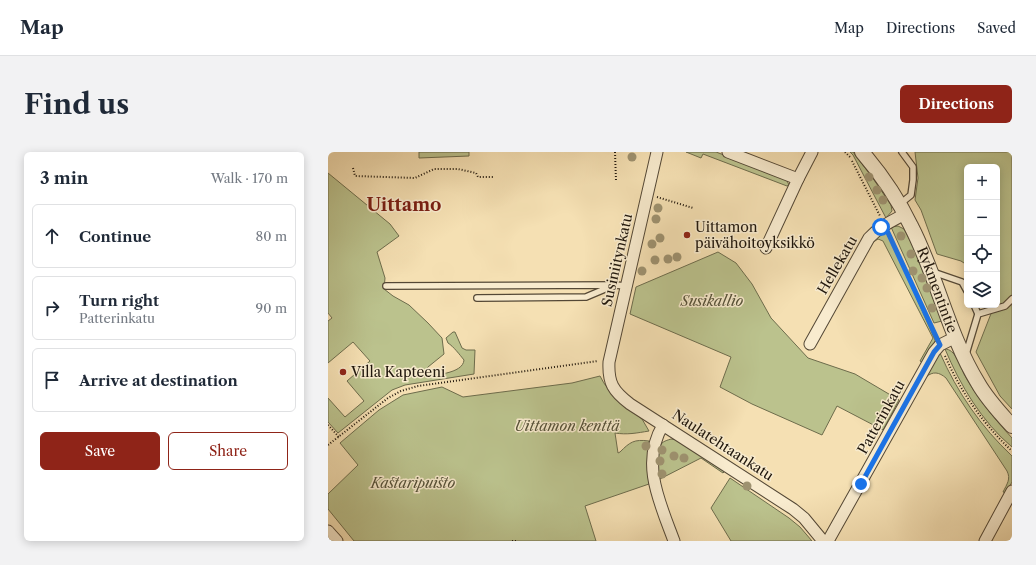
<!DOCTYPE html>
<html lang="en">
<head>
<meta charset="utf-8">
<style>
  body { margin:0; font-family:"Libre Caslon Text",serif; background:#f2f2f3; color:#1f2937 }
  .controls { position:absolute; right:12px; top:12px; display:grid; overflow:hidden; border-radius:6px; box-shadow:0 2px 10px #0003 }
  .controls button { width:36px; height:36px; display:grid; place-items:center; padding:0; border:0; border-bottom:1px solid #e0e1e3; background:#fff; color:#1f2937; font:20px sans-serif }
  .stop { position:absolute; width:12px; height:12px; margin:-9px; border:3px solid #1a73e8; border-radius:50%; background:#fff }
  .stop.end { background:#1a73e8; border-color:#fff; box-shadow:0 1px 4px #0008 }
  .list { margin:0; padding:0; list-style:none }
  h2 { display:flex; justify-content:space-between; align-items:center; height:52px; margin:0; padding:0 16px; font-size:17px }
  h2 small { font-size:13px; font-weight:400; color:#747a83 }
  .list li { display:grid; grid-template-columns:26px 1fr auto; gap:12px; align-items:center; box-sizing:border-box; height:64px; margin:0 8px 8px; padding:0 8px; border:1px solid #e0e1e3; border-radius:6px }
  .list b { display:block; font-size:15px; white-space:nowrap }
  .list p { margin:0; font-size:13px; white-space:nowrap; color:#747a83 }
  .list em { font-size:13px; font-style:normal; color:#747a83 }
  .actions { display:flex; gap:8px; padding:12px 16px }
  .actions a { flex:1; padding:9px 0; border:1px solid #8f2418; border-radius:6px; text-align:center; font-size:14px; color:#8f2418 }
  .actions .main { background:#8f2418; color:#fff }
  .icon { flex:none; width:22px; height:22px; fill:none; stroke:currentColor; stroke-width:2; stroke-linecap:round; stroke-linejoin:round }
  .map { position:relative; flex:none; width:684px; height:389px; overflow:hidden; border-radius:6px }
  header { display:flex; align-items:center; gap:24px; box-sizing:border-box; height:56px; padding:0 20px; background:#fff; border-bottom:1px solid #e0e1e3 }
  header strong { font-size:19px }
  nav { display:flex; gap:22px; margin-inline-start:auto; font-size:14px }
  .intro { display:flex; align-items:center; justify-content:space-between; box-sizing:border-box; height:96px; padding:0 24px }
  h1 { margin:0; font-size:28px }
  .button { padding:10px 18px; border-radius:6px; background:#8f2418; color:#fff; font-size:14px; font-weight:700 }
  main { display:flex; gap:24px; padding:0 24px }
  aside { flex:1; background:#fff; border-radius:6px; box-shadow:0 2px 10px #0003 }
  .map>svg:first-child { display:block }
</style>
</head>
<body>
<header>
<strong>Map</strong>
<nav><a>Map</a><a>Directions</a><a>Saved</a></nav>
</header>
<div class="intro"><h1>Find us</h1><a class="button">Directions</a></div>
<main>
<aside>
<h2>3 min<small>Walk · 170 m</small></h2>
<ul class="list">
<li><svg class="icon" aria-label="ahead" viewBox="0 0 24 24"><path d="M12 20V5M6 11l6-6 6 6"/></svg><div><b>Continue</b></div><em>80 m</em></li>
<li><svg class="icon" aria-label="right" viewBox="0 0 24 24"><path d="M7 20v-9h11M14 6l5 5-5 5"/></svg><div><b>Turn right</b><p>Patterinkatu</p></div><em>90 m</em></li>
<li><svg class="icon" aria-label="arrive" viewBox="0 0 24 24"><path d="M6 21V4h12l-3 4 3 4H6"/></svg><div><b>Arrive at destination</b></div></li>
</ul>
<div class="actions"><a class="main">Save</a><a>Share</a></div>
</aside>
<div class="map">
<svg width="684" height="389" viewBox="0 0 684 389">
  <rect width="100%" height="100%" fill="#f5e0b3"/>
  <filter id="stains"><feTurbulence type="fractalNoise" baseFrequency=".005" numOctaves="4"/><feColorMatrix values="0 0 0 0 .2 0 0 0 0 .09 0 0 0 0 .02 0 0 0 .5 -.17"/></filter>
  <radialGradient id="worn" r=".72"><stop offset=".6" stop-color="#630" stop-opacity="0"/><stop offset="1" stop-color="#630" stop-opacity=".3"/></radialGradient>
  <g fill="#bbc28d" stroke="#6d6c4c">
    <polygon points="91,0 141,0 141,4 91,6"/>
    <polygon points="358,0 388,0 456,26 459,29 461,33 459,34 375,2 373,6"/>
    <polygon points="522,0 525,0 544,25 563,53 564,59 558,66 525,3"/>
    <polygon points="587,0 684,0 684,257 672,244 648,200 666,154 666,153 669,153 669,15 639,15 639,113 633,109 609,102 593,58 587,48 590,26"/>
    <path d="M0,21L62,72L71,84L49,100L57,126L56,137L65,144L81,153L100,171L114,186L116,202L100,215L93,225C105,223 135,222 136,208C132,203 125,194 120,191L118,186L125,180H127L134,196L138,198H147L146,222L77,233L64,238L10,281L0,270V246L17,265L36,249L19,229L42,209L25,190L0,211V169L4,166L0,161Z"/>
    <polygon points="570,74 576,77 586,96 614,169 606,171 563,75"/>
    <polygon points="557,78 575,115 607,188 607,191 595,211 592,209 605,186 556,91 555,89 550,87 544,91 546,86"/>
    <polygon points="390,100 408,111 424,132 443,166 480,206 527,222 571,248 555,278 509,254 494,283 424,252 392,235 403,205 302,162 308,135"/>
    <path d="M617,197C627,197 632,213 636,222C649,246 666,266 684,286V295C654,270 632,233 617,197Z"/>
    <path d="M612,201C629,240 653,275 684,304V330L678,341L675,340C679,332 683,327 679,319L618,226C611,220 605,219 598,225Z"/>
    <path d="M272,224C281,243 298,254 314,267L321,279C309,281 299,283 287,281L290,301L292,300C302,290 306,287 321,289L320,314L321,332L257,354L268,389H26L0,357V342L30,313L12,291L51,258L75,243L114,235L135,245L244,231Z"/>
    <path d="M343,287L350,288L397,319L395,321L373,306L330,328C328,318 327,299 334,291C336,289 340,288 343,287Z"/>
    <polygon points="402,326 461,366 472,375 484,389 403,389 383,356"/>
  </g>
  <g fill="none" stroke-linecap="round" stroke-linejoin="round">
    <g stroke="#544836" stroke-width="8">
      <g id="service">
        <polyline points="572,52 583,43 585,28 585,15 574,0"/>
        <polyline points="605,120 634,130 639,139"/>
        <polyline points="58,134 287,133 298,134"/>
        <polyline points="149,146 258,145 284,134"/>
        <polyline points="646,153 650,162"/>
        <polyline points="638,202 650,162 677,154 684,147"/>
      </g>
    </g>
    <g stroke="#544836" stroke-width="13">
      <g id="minor">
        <path d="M329,0L281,210C280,231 285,239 302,252L465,357L476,366L495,389"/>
        <polyline points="400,0 470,27"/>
        <polyline points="438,96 470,27 484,0"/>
        <path d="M482,192L541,86C551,75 564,69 577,62"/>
        <path d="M335,273C312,311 332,351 346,389"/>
        <polyline points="0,379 9,389"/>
        <polyline points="500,389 606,200 612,193 628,185"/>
        <polyline points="657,389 684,339"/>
      </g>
    </g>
    <g stroke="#544836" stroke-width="16">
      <g id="tertiary">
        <path id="s1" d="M534,0C553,22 570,47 583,74C609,124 620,182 650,231C659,247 672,261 684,274"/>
      </g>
    </g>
    <g stroke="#1f160c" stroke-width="2" stroke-dasharray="1 2" stroke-linecap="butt">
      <polyline points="287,0 288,29"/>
      <polyline points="517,0 522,5"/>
      <polyline points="524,9 552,64"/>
      <polyline points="25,16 27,24 87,26 106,17 130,17 148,21 150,25 166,25"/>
      <polyline points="329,45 365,56"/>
      <polyline points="562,84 607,183"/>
      <path d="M617,204C633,240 655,272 684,299"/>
      <polyline points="0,273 11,285"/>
      <polyline points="0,293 60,246 73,239 90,234 270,209"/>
      <polyline points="184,389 188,389"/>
    </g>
    <use href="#service" stroke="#f8ebce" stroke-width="5.5"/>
    <use href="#minor" stroke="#f8ebce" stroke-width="11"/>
    <use href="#tertiary" stroke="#f8ebce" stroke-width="14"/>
  </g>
  <g fill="#9e9270">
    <circle cx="304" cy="5" r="4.5"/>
    <circle cx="541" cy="25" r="4.5"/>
    <circle cx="549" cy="38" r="4.5"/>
    <circle cx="555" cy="48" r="4.5"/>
    <circle cx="330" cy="56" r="4.5"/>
    <circle cx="328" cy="67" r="4.5"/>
    <circle cx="573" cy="84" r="4.5"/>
    <circle cx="332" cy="86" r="4.5"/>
    <circle cx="324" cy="92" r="4.5"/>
    <circle cx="583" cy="102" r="4.5"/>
    <circle cx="349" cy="105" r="4.5"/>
    <circle cx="340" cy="107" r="4.5"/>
    <circle cx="327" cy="108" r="4.5"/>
    <circle cx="314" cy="119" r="4.5"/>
    <circle cx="585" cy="119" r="4.5"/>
    <circle cx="594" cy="126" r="4.5"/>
    <circle cx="599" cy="136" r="4.5"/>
    <circle cx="604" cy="156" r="4.5"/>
    <circle cx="318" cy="294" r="4.5"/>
    <circle cx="334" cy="298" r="4.5"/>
    <circle cx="346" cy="304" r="4.5"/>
    <circle cx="356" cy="306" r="4.5"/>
    <circle cx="332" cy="309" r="4.5"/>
    <circle cx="334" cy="322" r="4.5"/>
    <circle cx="419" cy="334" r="4.5"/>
  </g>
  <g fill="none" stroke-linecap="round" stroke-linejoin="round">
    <polyline stroke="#1a73e8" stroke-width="5" points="533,332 606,200 612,193 556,72 553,75"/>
  </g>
  <g fill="#8f2418" stroke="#f8ebce" stroke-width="1.5">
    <circle cx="359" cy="83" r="4"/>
    <circle cx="15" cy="220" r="4"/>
  </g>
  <g text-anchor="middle" stroke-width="3" stroke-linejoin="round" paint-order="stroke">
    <g font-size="14" fill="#1f160c" stroke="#f8ebce" text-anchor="start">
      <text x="367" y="80">Uittamon<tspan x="367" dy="16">päivähoitoyksikkö</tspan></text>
      <text x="23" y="225">Villa Kapteeni</text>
    </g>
    <g font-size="14" fill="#1f160c" stroke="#f8ebce">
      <text transform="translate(289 108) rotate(-77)" y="5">Susiniitynkatu</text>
      <text transform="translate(509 113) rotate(-60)" y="5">Hellekatu</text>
      <text dy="5" stroke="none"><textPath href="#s1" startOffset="158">Rykmentintie</textPath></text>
      <text transform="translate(553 265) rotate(-61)" y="5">Patterinkatu</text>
      <text transform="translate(395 293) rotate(33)" y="5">Naulatehtaankatu</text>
    </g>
    <g font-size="14" font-style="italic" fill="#565239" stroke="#f8ebce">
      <text x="384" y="154">Susikallio</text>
      <text x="239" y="279">Uittamon kenttä</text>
      <text x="85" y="336">Kastaripuisto</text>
    </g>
    <g font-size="18" font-weight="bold" fill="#7a1f14" stroke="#f8ebce">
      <text x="76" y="59">Uittamo</text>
    </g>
  </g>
  <rect width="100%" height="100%" filter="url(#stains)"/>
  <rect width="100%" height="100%" fill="url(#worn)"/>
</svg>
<div class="controls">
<button>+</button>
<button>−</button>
<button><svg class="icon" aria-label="locate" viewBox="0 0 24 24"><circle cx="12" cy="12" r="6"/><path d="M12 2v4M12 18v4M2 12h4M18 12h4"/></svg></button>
<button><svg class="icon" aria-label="layers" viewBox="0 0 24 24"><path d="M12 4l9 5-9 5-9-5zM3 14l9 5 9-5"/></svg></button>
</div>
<div class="stop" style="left:553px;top:75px"></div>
<div class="stop end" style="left:533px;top:332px"></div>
</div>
</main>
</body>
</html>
